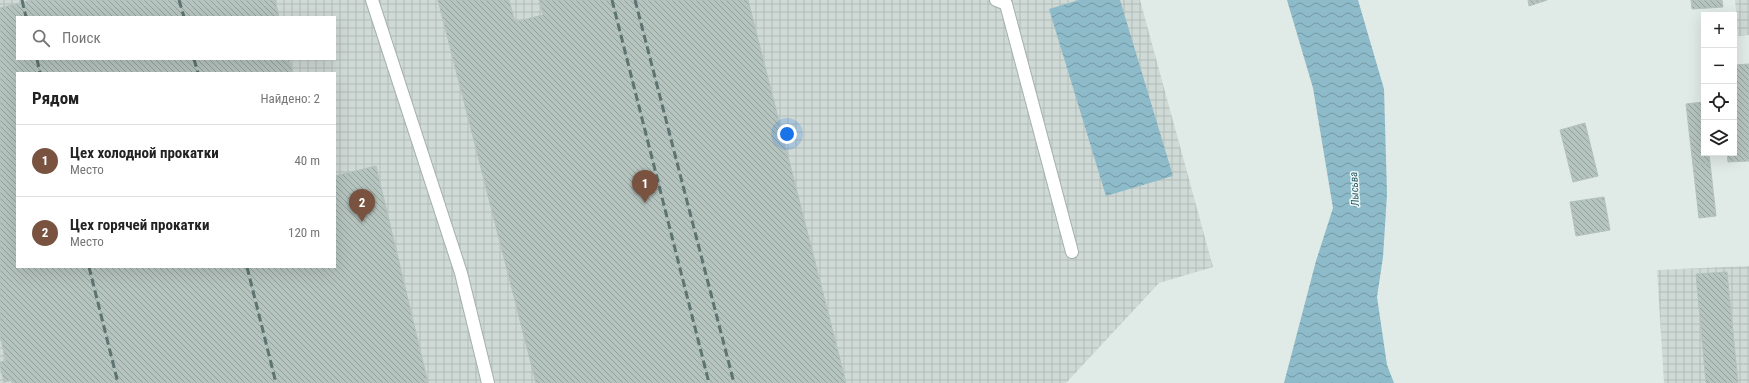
<!DOCTYPE html>
<html lang="ru">
<head>
<meta charset="utf-8">
<style>
  body { margin:0; font-family:"Roboto Condensed",sans-serif; background:#f2f2f2; color:#222 }
  .controls { position:absolute; right:12px; top:12px; display:grid; overflow:hidden; border-radius:0px; box-shadow:0 4px 16px #0002 }
  .controls button { width:36px; height:36px; display:grid; place-items:center; padding:0; border:0; border-bottom:1px solid #e0e0e0; background:#fff; color:#222; font:20px sans-serif }
  .you { position:absolute; left:787px; top:134px; width:14px; height:14px; margin:-10px; border:3px solid #fff; border-radius:50%; background:#1a73e8; box-shadow:0 0 0 6px #1a73e833 }
  .badge { display:grid; place-items:center; width:26px; height:26px; border-radius:50%; background:#795340; color:#fff; font-size:13px; font-weight:700 }
  .pin { position:absolute; translate:-50% -33px; filter:drop-shadow(0 1px 2px #0008) }
  .pin::after { content:''; position:absolute; top:21px; width:14px; height:12px; background:inherit; clip-path:polygon(0 0,100% 0,50% 100%) }
  .list { margin:0; padding:0; list-style:none }
  h2 { display:flex; justify-content:space-between; align-items:center; height:52px; margin:0; padding:0 16px; font-size:17px }
  h2 small { font-size:13px; font-weight:400; color:#767676 }
  .list li { display:grid; grid-template-columns:26px 1fr auto; gap:12px; align-items:center; box-sizing:border-box; height:72px; padding:0 16px; border-top:1px solid #e0e0e0 }
  .list b { display:block; font-size:15px; white-space:nowrap }
  .list p { margin:0; font-size:13px; white-space:nowrap; color:#767676 }
  .list em { font-size:13px; font-style:normal; color:#767676 }
  .icon { flex:none; width:22px; height:22px; fill:none; stroke:currentColor; stroke-width:2; stroke-linecap:round; stroke-linejoin:round }
  .map { position:relative; flex:none; width:1749px; height:383px; overflow:hidden }
  .search { position:absolute; background:#fff; box-shadow:0 4px 16px #0002; left:16px; top:16px; width:320px; height:44px; display:flex; align-items:center; gap:10px; box-sizing:border-box; padding:0 14px; border-radius:0px; color:#767676; font-size:15px }
  .panel { position:absolute; background:#fff; box-shadow:0 4px 16px #0002; left:16px; top:72px; width:320px; height:196px; border-radius:0px }
  .map>svg:first-child { display:block }
</style>
</head>
<body>
<div class="map">
<svg width="1749" height="383" viewBox="0 0 1749 383">
  <defs>
    <pattern id="industrial-grid" width="8" height="8" patternUnits="userSpaceOnUse"><rect width="8" height="8" fill="#cfd9d5"/><path d="M0 4h8M4 0v8" fill="none" stroke="#b1bbb7"/></pattern>
    <pattern id="water-waves" width="16" height="10" patternUnits="userSpaceOnUse"><rect width="16" height="10" fill="#8ebbc9"/><path d="M0 5q4-4 8 0t8 0" fill="none" stroke="#7499a4"/></pattern>
    <pattern id="building-back-hatch" width="6" height="6" patternUnits="userSpaceOnUse"><rect width="6" height="6" fill="#b6c4bf"/><path d="M-1 5l2 2M0 0l6 6M5-1l2 2" fill="none" stroke="#94a09c"/></pattern>
  </defs>
  <rect width="100%" height="100%" fill="#e0eae6"/>
  <g fill="url(#industrial-grid)" fill-rule="evenodd">
    <path d="M0,0H1140L1213,267L1159,283L1066,383H0ZM17,17H335V59H17ZM17,73H335V267H17Z"/>
    <polygon points="1735,0 1749,0 1749,35 1738,36"/>
    <polygon points="1749,266 1749,383 1664,383 1657,270"/>
  </g>
  <g fill="url(#water-waves)">
    <polygon points="1079,0 1120,0 1173,176 1106,196 1049,9"/>
    <polygon points="1287,0 1358,0 1384,89 1387,194 1383,257 1377,297 1387,365 1394,383 1284,383 1316,261 1333,208 1313,88"/>
  </g>
  <g fill="url(#building-back-hatch)" stroke="#b4c2bd">
    <polygon points="32,0 275,0 279,17 17,17 17,59 289,59 293,73 17,73 17,267 335,267 335,176 376,166 428,383 12,383 12,380 4,382 0,365 0,362 6,361 0,335 0,8"/>
    <polygon points="438,0 509,0 515,22 543,15 539,0 748,0 846,383 536,383"/>
    <polygon points="1528,0 1547,0 1529,6"/>
    <polygon points="1691,0 1722,0 1723,7 1692,9"/>
    <polygon points="1749,64 1749,161 1728,162 1727,153 1734,153 1734,65"/>
    <polygon points="1703,102 1704,153 1709,153 1710,163 1693,165 1686,104"/>
    <polygon points="1585,123 1598,176 1573,182 1560,130"/>
    <polygon points="1710,163 1716,216 1699,218 1693,165"/>
    <polygon points="1604,197 1610,230 1576,236 1570,202"/>
    <polygon points="1727,272 1738,383 1706,383 1696,274"/>
  </g>
  <g fill="none" stroke-linecap="round" stroke-linejoin="round">
    <g stroke="#a4b1ad" stroke-width="14">
      <g id="service">
        <polyline points="372,0 461,273 488,383"/>
        <polyline points="996,0 1006,4 1072,252"/>
      </g>
    </g>
    <use href="#service" stroke="#fff" stroke-width="12"/>
    <g stroke="#5d7470" stroke-width="3" stroke-dasharray="8 4" stroke-linecap="butt">
      <polyline points="22,0 26,17"/>
      <polyline points="179,0 184,17"/>
      <polyline points="612,0 709,383"/>
      <polyline points="635,0 734,383"/>
      <polyline points="37,59 40,73"/>
      <polyline points="194,59 198,73"/>
      <polyline points="89,267 118,383"/>
      <polyline points="247,267 276,383"/>
    </g>
  </g>
  <g text-anchor="middle" stroke-width="3" stroke-linejoin="round" paint-order="stroke">
    <g font-size="11" font-style="italic" fill="#235b6e" stroke="#f0f7f4">
      <text transform="translate(1354 189) rotate(-93)" y="4">Лысьва</text>
    </g>
  </g>
</svg>
<div class="controls">
<button>+</button>
<button>−</button>
<button><svg class="icon" aria-label="locate" viewBox="0 0 24 24"><circle cx="12" cy="12" r="6"/><path d="M12 2v4M12 18v4M2 12h4M18 12h4"/></svg></button>
<button><svg class="icon" aria-label="layers" viewBox="0 0 24 24"><path d="M12 4l9 5-9 5-9-5zM3 14l9 5 9-5"/></svg></button>
</div>
<div class="you"></div>
<div class="pin badge" style="left:645px;top:203px">1</div>
<div class="pin badge" style="left:362px;top:222px">2</div>
<div class="search"><svg class="icon" aria-label="search" viewBox="0 0 24 24"><circle cx="10" cy="10" r="6"/><path d="M15 15l6 6"/></svg>Поиск</div>
<section class="panel">
<h2>Рядом<small>Найдено: 2</small></h2>
<ul class="list">
<li><span class="badge">1</span><div><b>Цех холодной прокатки</b><p>Место</p></div><em>40 m</em></li>
<li><span class="badge">2</span><div><b>Цех горячей прокатки</b><p>Место</p></div><em>120 m</em></li>
</ul>
</section>
</div>
</body>
</html>
